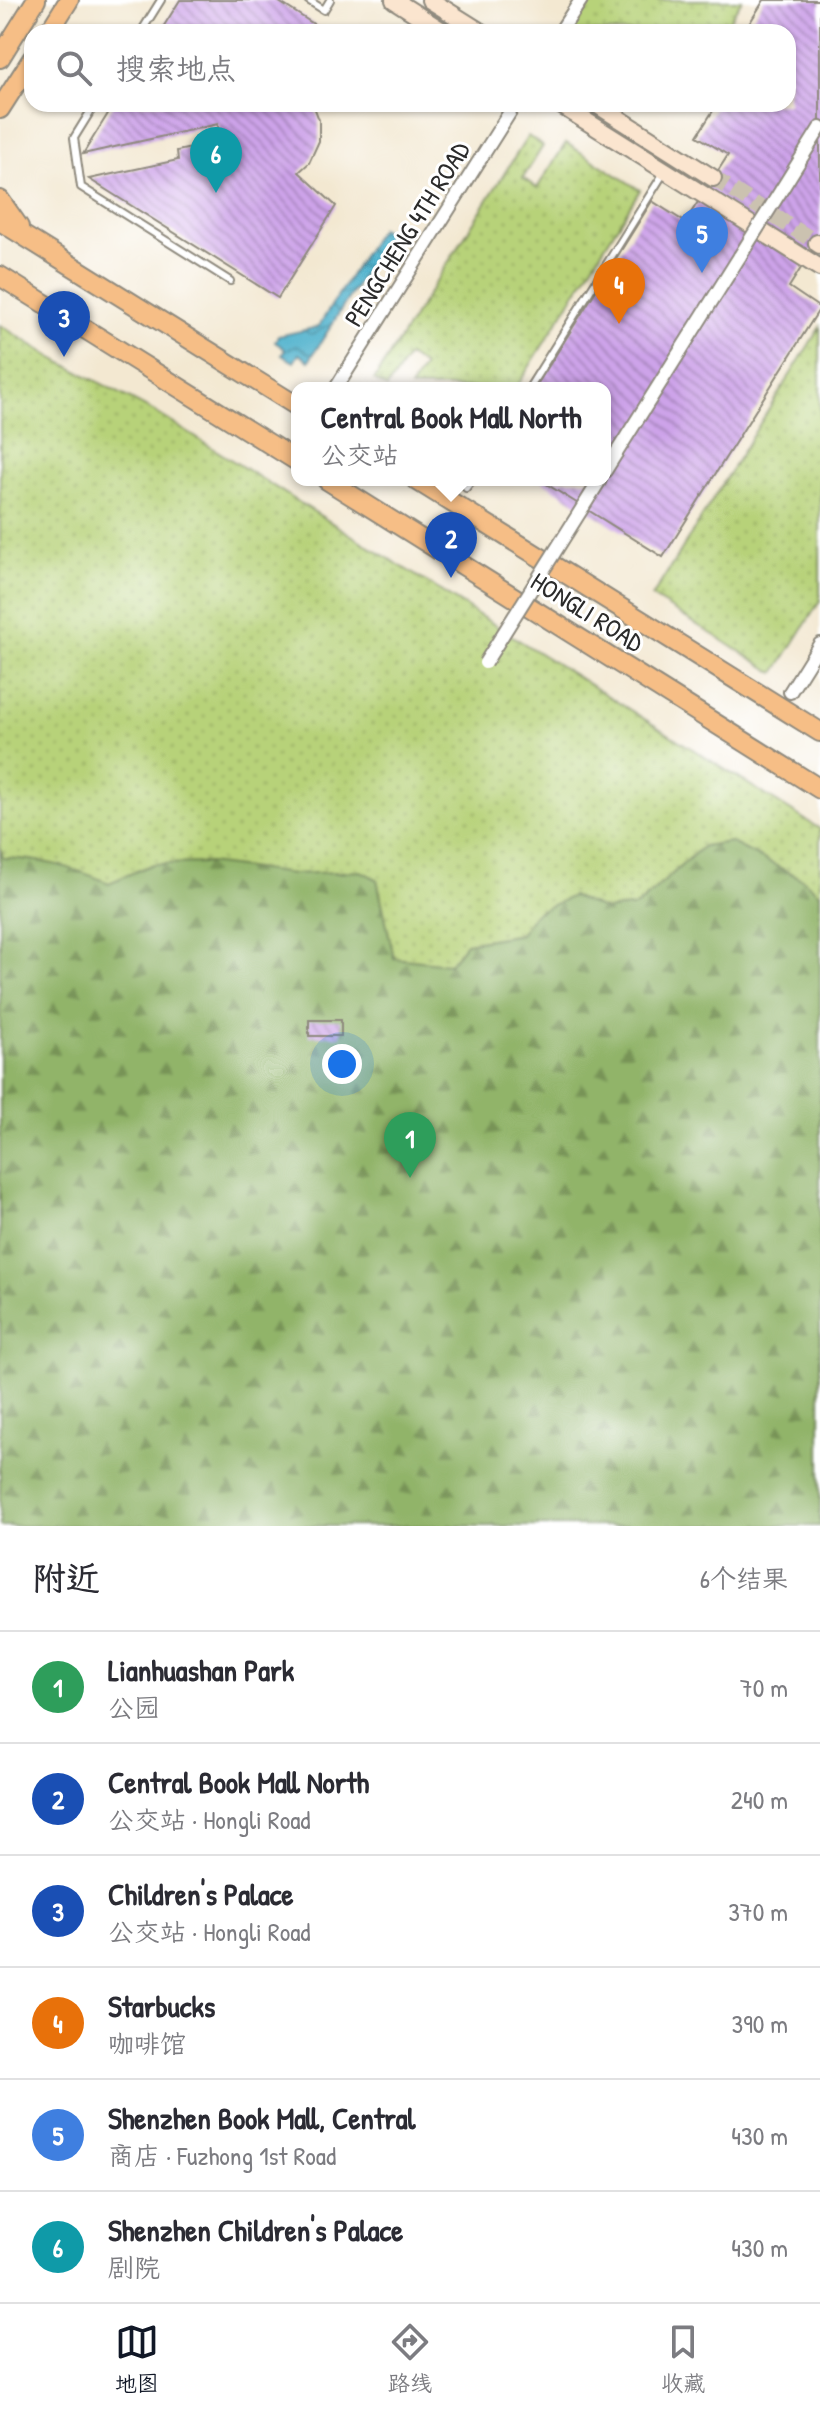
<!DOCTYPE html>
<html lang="zh">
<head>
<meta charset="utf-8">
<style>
  body { margin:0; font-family:"Patrick Hand","LXGW WenKai TC",sans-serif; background:#f7f7f7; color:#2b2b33 }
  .you { position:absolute; left:342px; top:1064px; width:28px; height:28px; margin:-20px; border:6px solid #fff; border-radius:50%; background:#1a73e8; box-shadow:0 0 0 12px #1a73e833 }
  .badge { display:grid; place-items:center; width:52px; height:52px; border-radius:50%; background:#111827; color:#fff; font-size:26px; font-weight:700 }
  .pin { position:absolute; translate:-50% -66px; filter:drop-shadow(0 2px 4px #0008) }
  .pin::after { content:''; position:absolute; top:42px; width:28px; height:24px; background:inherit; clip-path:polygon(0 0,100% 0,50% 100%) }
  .popup { position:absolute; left:291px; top:382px; width:320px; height:104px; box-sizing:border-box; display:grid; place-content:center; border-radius:16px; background:#fff; filter:drop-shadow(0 2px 6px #0005); font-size:26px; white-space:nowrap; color:#7c7c81 }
  .popup b { font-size:30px; color:#2b2b33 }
  .popup::after { content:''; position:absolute; left:50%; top:100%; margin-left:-16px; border:16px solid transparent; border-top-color:#fff }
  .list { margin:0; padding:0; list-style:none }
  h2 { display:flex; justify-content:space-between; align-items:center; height:104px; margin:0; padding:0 32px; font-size:34px }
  h2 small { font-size:26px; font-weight:400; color:#7c7c81 }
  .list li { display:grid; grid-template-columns:52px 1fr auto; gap:24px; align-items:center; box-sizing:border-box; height:112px; padding:0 32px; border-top:2px solid #e1e1e2 }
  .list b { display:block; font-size:30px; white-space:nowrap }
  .list p { margin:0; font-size:26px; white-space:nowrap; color:#7c7c81 }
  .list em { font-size:26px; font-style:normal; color:#7c7c81 }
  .icon { flex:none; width:44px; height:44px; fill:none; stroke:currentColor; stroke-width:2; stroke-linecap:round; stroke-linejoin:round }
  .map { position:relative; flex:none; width:820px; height:1526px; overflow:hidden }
  .search { position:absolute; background:#fff; box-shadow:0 2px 6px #0004; left:24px; right:24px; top:24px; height:88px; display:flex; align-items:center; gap:20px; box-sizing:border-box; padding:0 28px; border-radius:24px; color:#7c7c81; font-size:30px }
  .sheet { height:776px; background:#fff }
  nav { display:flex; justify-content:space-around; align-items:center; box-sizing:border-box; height:112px; border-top:2px solid #e1e1e2; background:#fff; font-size:22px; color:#7c7c81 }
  nav a { display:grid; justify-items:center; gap:4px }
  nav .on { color:#111827 }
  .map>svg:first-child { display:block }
</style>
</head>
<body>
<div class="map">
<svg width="820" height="1526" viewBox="0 0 820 1526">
  <defs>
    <pattern id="green-dots" width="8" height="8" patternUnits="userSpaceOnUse" patternTransform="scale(2)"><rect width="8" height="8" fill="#b7d279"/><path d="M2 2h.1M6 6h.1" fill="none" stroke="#9eb469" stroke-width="1.8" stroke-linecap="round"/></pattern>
    <pattern id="forest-firs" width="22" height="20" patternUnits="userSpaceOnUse" patternTransform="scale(2)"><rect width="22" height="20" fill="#91b469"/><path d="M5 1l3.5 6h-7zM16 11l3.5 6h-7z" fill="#779357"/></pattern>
    <pattern id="water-waves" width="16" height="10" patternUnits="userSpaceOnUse" patternTransform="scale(2)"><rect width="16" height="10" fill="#4db1cc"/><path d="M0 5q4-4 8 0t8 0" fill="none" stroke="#4090a6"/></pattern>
    <pattern id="building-back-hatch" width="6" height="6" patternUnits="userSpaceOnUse" patternTransform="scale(2)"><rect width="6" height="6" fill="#cda3e9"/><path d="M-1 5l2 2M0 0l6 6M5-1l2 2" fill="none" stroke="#a785bd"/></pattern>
  </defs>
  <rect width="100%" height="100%" fill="#fff"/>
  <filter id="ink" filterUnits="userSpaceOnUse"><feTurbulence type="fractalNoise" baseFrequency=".0125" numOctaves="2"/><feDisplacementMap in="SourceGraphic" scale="16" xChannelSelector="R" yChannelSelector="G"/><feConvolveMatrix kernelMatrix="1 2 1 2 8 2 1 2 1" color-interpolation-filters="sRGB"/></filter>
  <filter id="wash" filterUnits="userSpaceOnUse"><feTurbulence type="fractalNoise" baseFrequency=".006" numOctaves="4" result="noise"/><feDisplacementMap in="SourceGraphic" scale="32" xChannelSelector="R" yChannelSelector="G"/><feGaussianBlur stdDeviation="1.8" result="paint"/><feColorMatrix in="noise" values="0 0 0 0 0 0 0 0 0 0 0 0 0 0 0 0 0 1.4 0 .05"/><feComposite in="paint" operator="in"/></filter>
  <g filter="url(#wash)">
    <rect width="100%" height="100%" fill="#f3e8d1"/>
    <g fill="url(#green-dots)" stroke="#717e52" stroke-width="2">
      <polygon points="592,0 742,0 722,32 572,32"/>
      <polygon points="528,136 543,146 523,178 537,188 566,143 640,190 516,388 410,388 424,366 408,356 387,388 374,380"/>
      <polygon points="0,325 53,358 155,412 820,829 820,1526 0,1526"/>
      <polygon points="820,327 820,601 775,673 652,597"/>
    </g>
    <path fill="url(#forest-firs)" stroke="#5e704a" stroke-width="2" d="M730,842L804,880L820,894V1526H0V847L3,858C42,859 73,867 109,883L153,864L209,863L292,874L361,871L377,879L394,958L449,964L466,943L520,934L535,913L572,896L605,910L637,906L703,846Z"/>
    <polygon fill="url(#water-waves)" stroke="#3c6e7c" stroke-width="2" points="380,228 389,233 309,361 299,354 294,362 282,355 285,349 275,342 278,336 318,327"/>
    <g id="blocks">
      <g fill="url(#building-back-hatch)">
        <polygon points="180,0 276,0 326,32 160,32"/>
        <polygon points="764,0 820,0 820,238 789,287 820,308 663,557 540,480 605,480 605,388 535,388 652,201 685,222 728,155 697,136 716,106 713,104 788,104 788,32 744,32"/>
        <polygon points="114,104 313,104 319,120 319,141 309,163 299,172 336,206 278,298 89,179 178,160 177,151 219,142 218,124 83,154"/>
        <rect x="309" y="1020" width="32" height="16"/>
      </g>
    </g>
  </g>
  <g filter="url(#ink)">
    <use href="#blocks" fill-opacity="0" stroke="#8f8a7e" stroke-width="2"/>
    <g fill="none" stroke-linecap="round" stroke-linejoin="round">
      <polyline stroke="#cbc2b0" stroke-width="16" stroke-dasharray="16 8" stroke-linecap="butt" points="713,178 817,243"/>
      <g stroke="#8f8a7e" stroke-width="10">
        <g id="lane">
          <polyline points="308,0 324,10 330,0"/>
          <polyline points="141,32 161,0"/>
          <polyline points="95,104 74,138 81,187 230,281"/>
          <polyline points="529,388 665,171"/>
          <polyline points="466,488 472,480"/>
        </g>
      </g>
      <g stroke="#8f8a7e" stroke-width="16">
        <g id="street">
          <polyline points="560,32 581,0"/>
          <polyline points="782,189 820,128"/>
          <polyline points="336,388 515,104"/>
          <polyline points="605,471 740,256"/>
          <polyline points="583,507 600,480"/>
          <polyline points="790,692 820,644"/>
        </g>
      </g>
      <g stroke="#8f8a7e" stroke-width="20">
        <g id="secondary">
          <polyline points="394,0 444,32"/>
          <polyline points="430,0 481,32"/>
          <polyline points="559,104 820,268"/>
          <polyline points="596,104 713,178"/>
          <polyline points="817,243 820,245"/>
        </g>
      </g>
      <g stroke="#8f8a7e" stroke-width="22">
        <g id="primary">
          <polyline points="49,32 69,0"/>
          <polyline points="0,58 36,0"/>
          <polyline points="0,109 32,59"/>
          <polyline points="0,200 19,227"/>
          <polyline points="0,221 297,406"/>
          <polyline points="0,276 297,461"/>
          <polyline points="327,480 820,789"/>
          <polyline points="416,480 820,732"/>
        </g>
      </g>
      <use href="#lane" stroke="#fff" stroke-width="6"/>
      <use href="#street" stroke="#fff" stroke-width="12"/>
      <use href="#secondary" stroke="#fbe5cf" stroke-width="16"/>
      <use href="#primary" stroke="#f6be86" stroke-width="18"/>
      <g stroke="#8f8a7e" stroke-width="16" stroke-linecap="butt">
        <g id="street-bridge">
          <polyline points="740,256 782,189"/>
          <polyline points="485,663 583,507"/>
        </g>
      </g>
      <use href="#street-bridge" stroke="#fff" stroke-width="12"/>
    </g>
  </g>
  <g text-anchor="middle" stroke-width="6" stroke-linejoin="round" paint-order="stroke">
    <g font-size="26" fill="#2b2b2b" stroke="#fff">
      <text transform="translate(407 234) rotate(-58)" y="9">PENGCHENG 4TH ROAD</text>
      <text transform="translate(587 612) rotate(32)" y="9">HONGLI ROAD</text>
    </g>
  </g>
</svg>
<div class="you"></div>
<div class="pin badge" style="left:410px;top:1178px;background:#2e9e5b">1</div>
<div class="pin badge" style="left:451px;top:578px;background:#1a4fb4">2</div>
<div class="popup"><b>Central Book Mall North</b>公交站</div>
<div class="pin badge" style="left:64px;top:357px;background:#1a4fb4">3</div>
<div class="pin badge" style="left:619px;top:324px;background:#e8710a">4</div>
<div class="pin badge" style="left:702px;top:273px;background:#3f7fe0">5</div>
<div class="pin badge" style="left:216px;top:193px;background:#0f9aa8">6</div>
<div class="search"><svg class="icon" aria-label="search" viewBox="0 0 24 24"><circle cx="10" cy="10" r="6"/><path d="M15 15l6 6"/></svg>搜索地点</div>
</div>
<section class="sheet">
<h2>附近<small>6个结果</small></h2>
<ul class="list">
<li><span class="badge" style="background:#2e9e5b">1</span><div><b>Lianhuashan Park</b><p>公园</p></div><em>70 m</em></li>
<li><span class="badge" style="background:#1a4fb4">2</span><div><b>Central Book Mall North</b><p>公交站 · Hongli Road</p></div><em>240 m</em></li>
<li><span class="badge" style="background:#1a4fb4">3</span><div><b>Children's Palace</b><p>公交站 · Hongli Road</p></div><em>370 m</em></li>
<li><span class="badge" style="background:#e8710a">4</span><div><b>Starbucks</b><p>咖啡馆</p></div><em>390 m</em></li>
<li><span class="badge" style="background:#3f7fe0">5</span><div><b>Shenzhen Book Mall, Central</b><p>商店 · Fuzhong 1st Road</p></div><em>430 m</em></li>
<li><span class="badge" style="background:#0f9aa8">6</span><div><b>Shenzhen Children's Palace</b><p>剧院</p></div><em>430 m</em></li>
</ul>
</section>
<nav>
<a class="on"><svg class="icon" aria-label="map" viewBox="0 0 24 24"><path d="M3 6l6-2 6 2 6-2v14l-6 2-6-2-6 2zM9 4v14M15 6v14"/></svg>地图</a>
<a><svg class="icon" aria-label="directions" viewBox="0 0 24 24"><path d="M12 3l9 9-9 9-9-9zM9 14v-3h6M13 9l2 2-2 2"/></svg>路线</a>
<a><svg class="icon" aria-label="saved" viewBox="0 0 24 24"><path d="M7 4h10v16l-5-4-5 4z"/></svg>收藏</a>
</nav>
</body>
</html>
